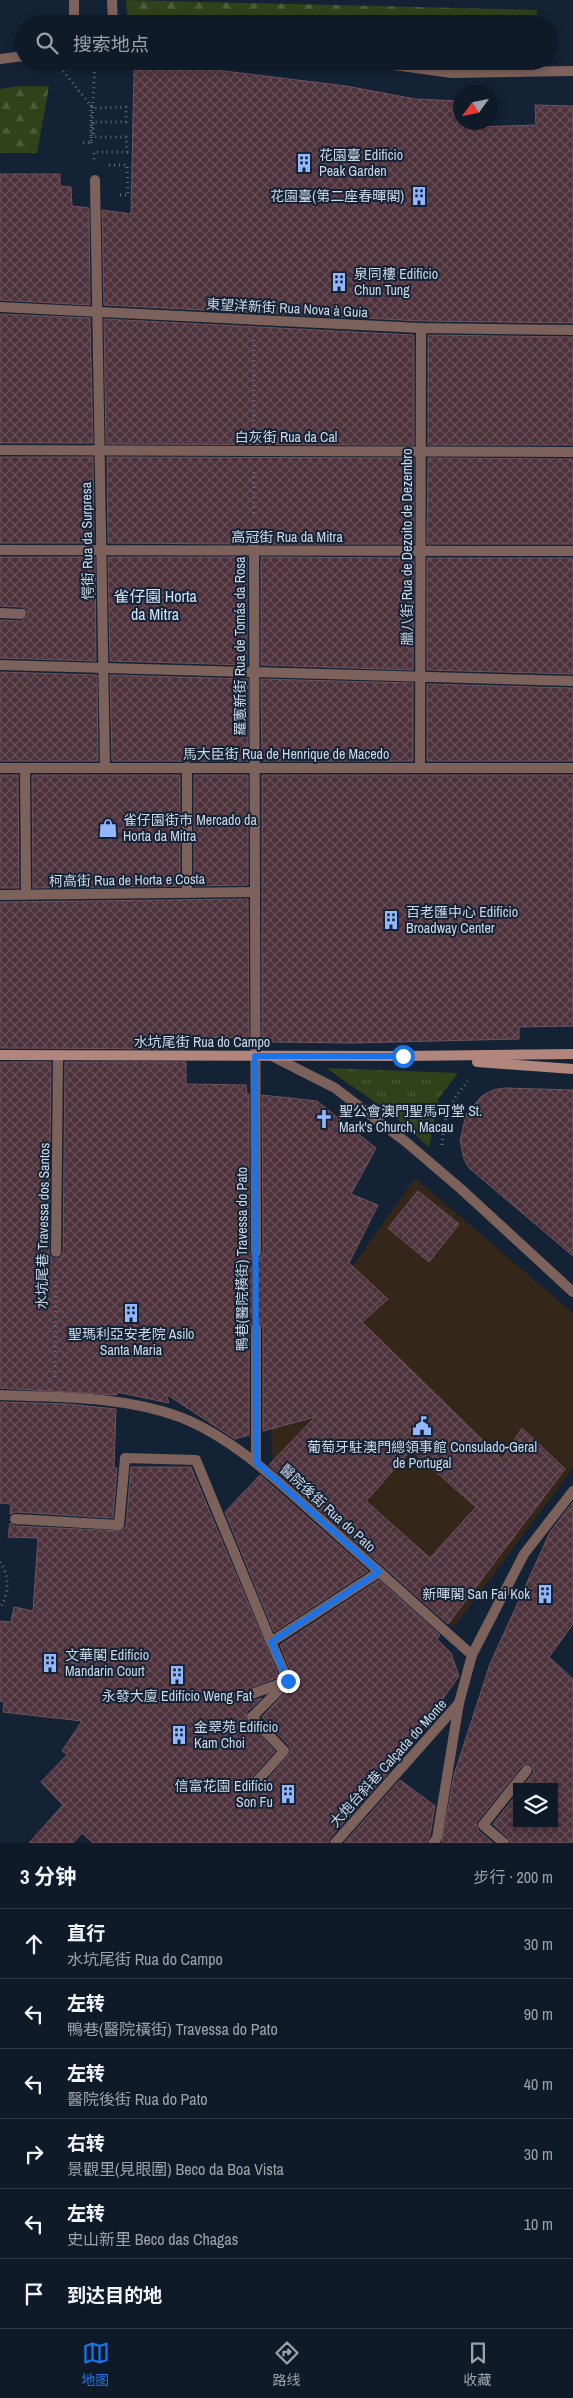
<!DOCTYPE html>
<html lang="zh">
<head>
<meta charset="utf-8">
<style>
  body { margin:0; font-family:"Archivo Narrow","Noto Sans SC",sans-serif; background:#182330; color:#f1f3f6 }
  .controls { position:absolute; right:15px; bottom:15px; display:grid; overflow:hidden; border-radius:0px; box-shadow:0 2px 8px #0003 }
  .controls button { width:45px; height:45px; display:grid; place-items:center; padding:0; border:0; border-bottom:1px solid #2f3845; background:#0f1a28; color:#f1f3f6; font:25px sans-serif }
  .compass { position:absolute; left:453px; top:85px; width:45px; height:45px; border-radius:50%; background:#0f1a28; box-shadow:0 2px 8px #0003; rotate:237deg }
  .stop { position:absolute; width:15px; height:15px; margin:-11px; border:4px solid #1a73e8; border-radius:50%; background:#fff }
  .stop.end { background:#1a73e8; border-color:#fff; box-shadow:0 1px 5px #0008 }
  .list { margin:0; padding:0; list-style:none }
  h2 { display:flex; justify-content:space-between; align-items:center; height:65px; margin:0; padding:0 20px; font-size:21px }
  h2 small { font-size:16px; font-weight:400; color:#9ba1a8 }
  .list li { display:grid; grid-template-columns:32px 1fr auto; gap:15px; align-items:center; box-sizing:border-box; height:70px; padding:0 20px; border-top:1px solid #2f3845 }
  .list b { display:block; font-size:19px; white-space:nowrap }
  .list p { margin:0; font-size:16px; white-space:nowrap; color:#9ba1a8 }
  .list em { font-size:16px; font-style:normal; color:#9ba1a8 }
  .icon { flex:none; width:28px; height:28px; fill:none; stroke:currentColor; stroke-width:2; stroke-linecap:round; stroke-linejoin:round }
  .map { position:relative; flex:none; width:573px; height:1843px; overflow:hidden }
  .search { position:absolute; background:#0f1a28; box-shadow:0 2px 8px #0003; left:15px; right:15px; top:15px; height:55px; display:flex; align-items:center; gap:12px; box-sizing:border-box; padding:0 18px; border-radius:28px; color:#9ba1a8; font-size:19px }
  .sheet { height:485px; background:#0f1a28 }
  nav { display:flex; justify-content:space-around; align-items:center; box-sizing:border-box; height:70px; border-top:1px solid #2f3845; background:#0f1a28; font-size:14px; color:#9ba1a8 }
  nav a { display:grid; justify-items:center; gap:2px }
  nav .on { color:#1a73e8 }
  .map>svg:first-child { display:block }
</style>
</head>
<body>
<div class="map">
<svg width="573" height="1843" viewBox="0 0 573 1843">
  <defs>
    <pattern id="grass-tufts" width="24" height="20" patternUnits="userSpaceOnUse" patternTransform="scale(1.25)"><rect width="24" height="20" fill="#314119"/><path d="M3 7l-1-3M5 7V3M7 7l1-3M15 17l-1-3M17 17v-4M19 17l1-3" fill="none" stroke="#4e5c3a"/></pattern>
    <pattern id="forest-firs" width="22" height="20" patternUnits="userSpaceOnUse" patternTransform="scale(1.25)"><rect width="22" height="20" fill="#314119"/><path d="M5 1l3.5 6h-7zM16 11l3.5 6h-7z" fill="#4e5c3a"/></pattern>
    <pattern id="building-cross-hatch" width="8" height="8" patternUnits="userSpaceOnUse" patternTransform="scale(1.25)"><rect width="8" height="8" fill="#4e323b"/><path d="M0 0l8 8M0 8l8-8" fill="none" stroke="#664f57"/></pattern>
  </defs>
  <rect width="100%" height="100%" fill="#142236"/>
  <polygon fill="#342619" points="415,1178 573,1313 573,1468 454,1627 273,1468 269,1384"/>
  <polygon fill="url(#grass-tufts)" points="326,1068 458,1073 439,1098 429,1147 388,1111"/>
  <g fill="url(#forest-firs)">
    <polygon points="126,0 537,10 537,24 264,24 254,22 128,24"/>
    <polygon points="19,86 49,86 37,153 0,153 0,89"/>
  </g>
  <g fill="url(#building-cross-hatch)" stroke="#71525c" fill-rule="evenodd">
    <polygon points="134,70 216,70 346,86 415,99 460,101 460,122 476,122 475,127 536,125 535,105 573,106 573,323 421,321 104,305 102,210 131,214"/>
    <polygon points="0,174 60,174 60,186 71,187 72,206 89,208 90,305 0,300"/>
    <polygon points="0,314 90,318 93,443 0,443"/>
    <polygon points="104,319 414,335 414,445 106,444"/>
    <polygon points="428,335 573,337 573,445 428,445"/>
    <polygon points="0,457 93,457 94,543 0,543"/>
    <polygon points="107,457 414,458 414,544 261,544 260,534 254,530 248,534 247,544 108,543"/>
    <polygon points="428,458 573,459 573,544 427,544"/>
    <polygon points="0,557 95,557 96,661 0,658 0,620 21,621 26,618 28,614 22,607 0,606"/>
    <polygon points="108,557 247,557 247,665 110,661"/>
    <polygon points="261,557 414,558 413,670 261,665"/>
    <polygon points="427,558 573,558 573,674 427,670"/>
    <polygon points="0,672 97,675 98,761 0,761"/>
    <polygon points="110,675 248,679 248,761 112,761"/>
    <polygon points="261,679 413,683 413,761 262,761"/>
    <polygon points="427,684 573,688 573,761 427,761"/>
    <polygon points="0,775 18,775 19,888 0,888"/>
    <polygon points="32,775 180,775 180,886 33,888"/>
    <polygon points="194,775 248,775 248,885 194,886"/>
    <polygon points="262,775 573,775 573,1026 519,1027 519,1039 352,1043 272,1042 272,1038 262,1038"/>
    <polygon points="248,899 249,1038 185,1037 186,1049 0,1048 0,902"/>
    <path d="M0,1062H51L49,1252L50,1256L55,1259L60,1258L63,1252L65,1062H186V1084L246,1085L247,1094H249V1252L253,1258H260L263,1252L262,1095L317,1101L376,1148L351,1194L378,1205L349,1263L388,1299L362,1322L502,1459L522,1428L565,1469L448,1624L269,1465L315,1417L263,1431V1328L259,1322H252L249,1328V1435L235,1439L166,1394L169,1403L117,1392V1395L0,1388ZM411,1450L476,1507L430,1558L366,1501Z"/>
    <polygon points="504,1088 573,1090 573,1256 469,1168 464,1159 460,1141 466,1114 482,1096 493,1090"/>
    <polygon points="418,1191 459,1224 429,1262 388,1228"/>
    <polygon points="0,1402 67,1404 116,1409 114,1468 117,1468 113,1518 15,1512 10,1514 11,1504 0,1503"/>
    <polygon points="131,1467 191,1467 279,1677 244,1690 239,1694 240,1699 245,1703 262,1698 247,1712 246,1719 275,1751 253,1776 251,1782 254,1785 260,1787 263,1785 291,1752 289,1746 262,1717 295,1682 280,1645 379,1580 440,1635 437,1639 451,1653 459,1676 435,1710 386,1769 389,1772 330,1838 328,1843 93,1843 82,1833 73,1843 29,1843 63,1805 41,1782 67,1755 62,1751 82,1721 3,1712 4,1702 0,1701 0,1621 11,1622 14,1607 33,1611 38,1538 8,1537 10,1523 15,1526 122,1531 126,1526"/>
    <polygon points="260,1475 368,1571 274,1632 225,1512"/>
    <polygon points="573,1502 573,1624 549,1657 573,1679 573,1843 511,1843 508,1838 493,1824 517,1794 517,1824 554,1824 554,1787 522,1787 534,1772 532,1765 528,1763 522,1766 476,1823 478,1830 493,1843 442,1843 454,1775 490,1664 550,1532"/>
    <polygon points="400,1780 435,1806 430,1835 426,1843 344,1843"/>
  </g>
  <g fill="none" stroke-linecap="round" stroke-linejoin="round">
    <g stroke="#606d7e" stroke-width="3" stroke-dasharray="1 4" stroke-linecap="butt">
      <polyline points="63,61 63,71 93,108 126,107 126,122 93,122 94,137 126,137 127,152 94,152 94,160"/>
      <polyline points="83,143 91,143 91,104"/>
      <polyline points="109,165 127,165 128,195 117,195"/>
      <polyline points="254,431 254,340"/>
      <polyline points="254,472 254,516"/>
      <path d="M442,1145C444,1116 449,1103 468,1081"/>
      <polyline points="256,1272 256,1308"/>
      <polyline points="55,1377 56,1273"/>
      <path d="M0,1562C10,1576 9,1594 0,1608"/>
    </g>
    <g stroke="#7d625b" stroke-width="10">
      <polyline points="74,0 74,24"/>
      <polyline points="112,0 113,24"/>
    </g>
    <g stroke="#7d625b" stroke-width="10">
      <polyline points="0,59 24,56"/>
      <polyline points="365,61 452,73 573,71"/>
      <polyline points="95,180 105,768"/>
      <polyline points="0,307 421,328 573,330"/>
      <polyline points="0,450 573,452"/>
      <polyline points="254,537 256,1252"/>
      <polyline points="0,550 573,551"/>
      <polyline points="0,613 21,614"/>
      <polyline points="0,665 573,681"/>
      <polyline points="187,767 187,893"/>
      <polyline points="420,767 421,328"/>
      <polyline points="0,768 573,768"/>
      <polyline points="25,769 26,894"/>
      <polyline points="0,895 255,892"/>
      <polyline points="272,1056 335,1088 406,1142 461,1189 573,1292"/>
      <polyline points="56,1252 58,1056"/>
      <polyline points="256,1328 256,1462"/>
      <path d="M0,1395C59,1397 123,1396 180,1417C236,1439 284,1487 328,1526C376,1569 424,1612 472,1655"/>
      <polyline points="15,1519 119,1525 125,1458 196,1460 271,1642 379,1572"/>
      <polyline points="271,1642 288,1681"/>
      <polyline points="246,1696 285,1682"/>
      <polyline points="258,1780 284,1751 252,1717 288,1681"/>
      <polyline points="335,1843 459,1703"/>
      <polyline points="433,1843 437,1838 459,1703 472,1655 524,1554 573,1491"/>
      <polyline points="504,1843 483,1825 527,1770"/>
    </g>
    <g stroke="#b2867c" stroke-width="10">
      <polyline points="0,1055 403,1056 573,1054"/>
      <polyline points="477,1062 573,1069"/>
    </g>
    <g stroke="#606d7e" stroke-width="3" stroke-dasharray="1 4" stroke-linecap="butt">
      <polyline points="91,143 95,61"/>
      <polyline points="259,1023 259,1089"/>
    </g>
  </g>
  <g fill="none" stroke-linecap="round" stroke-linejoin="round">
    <polyline stroke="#1a73e8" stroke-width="6" points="288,1681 271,1642 379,1572 256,1462 255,1056 403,1056"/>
  </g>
  <defs>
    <g id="building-bare" transform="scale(1.5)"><path d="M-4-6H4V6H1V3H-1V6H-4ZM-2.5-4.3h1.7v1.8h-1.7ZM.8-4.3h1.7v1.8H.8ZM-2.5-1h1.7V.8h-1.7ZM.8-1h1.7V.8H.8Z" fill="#92b7fd" stroke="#142236" stroke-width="2.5" paint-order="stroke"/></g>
    <g id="shop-bare" transform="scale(1.5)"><path d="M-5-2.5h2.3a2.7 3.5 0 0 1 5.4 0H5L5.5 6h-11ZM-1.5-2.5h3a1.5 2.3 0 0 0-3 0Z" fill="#92b7fd" stroke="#142236" stroke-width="2.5" paint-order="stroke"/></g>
    <g id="church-bare" transform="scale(1.5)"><path d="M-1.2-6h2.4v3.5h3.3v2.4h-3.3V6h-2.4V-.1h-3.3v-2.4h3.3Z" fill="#92b7fd" stroke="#142236" stroke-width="2.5" paint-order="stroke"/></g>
    <g id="civic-bare" transform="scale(1.5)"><path d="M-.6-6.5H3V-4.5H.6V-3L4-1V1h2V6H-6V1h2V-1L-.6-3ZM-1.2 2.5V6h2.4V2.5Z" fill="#92b7fd" stroke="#142236" stroke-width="2.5" paint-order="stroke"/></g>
  </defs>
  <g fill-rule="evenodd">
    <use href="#building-bare" x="304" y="163"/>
    <use href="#building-bare" x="419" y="196"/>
    <use href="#building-bare" x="339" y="282"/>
    <use href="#shop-bare" x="108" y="828"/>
    <use href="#building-bare" x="391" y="920"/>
    <use href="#church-bare" x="324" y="1119"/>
    <use href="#building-bare" x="131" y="1313"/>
    <use href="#civic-bare" x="422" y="1426"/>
    <use href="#building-bare" x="545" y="1594"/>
    <use href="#building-bare" x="50" y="1663"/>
    <use href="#building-bare" x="177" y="1675"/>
    <use href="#building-bare" x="179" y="1735"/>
    <use href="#building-bare" x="288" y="1794"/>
  </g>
  <g text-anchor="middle" stroke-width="4" stroke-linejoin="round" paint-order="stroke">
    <g font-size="14" fill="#ced8e6" stroke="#142236" text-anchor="start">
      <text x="319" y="160">花園臺 Edifício<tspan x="319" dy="16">Peak Garden</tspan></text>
      <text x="404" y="201" text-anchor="end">花園臺(第二座春暉閣)</text>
      <text x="354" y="279">泉同樓 Edifício<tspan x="354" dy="16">Chun Tung</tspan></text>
      <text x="123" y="825">雀仔園街市 Mercado da<tspan x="123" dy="16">Horta da Mitra</tspan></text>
      <text x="406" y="917">百老匯中心 Edifício<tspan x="406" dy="16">Broadway Center</tspan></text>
      <text x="339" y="1116">聖公會澳門聖馬可堂 St.<tspan x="339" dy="16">Mark's Church, Macau</tspan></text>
      <text x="131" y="1339" text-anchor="middle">聖瑪利亞安老院 Asilo<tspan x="131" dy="16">Santa Maria</tspan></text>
      <text x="422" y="1452" text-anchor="middle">葡萄牙駐澳門總領事館 Consulado-Geral<tspan x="422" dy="16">de Portugal</tspan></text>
      <text x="530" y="1599" text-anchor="end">新暉閣 San Fai Kok</text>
      <text x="65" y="1660">文華閣 Edifício<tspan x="65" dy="16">Mandarin Court</tspan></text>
      <text x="177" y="1701" text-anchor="middle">永發大廈 Edifício Weng Fat</text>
      <text x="194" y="1732">金翠苑 Edifício<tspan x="194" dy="16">Kam Choi</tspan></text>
      <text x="273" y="1791" text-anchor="end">信富花園 Edifício<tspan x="273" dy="16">Son Fu</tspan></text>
    </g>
    <g font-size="14" fill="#ced8e6" stroke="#142236">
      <text transform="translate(287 308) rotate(3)" y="5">東望洋新街 Rua Nova à Guia</text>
      <text x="286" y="442">白灰街 Rua da Cal</text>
      <text x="287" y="542">高冠街 Rua da Mitra</text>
      <text transform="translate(87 541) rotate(-91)" y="5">愕街 Rua da Surpresa</text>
      <text transform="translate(407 547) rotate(-90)" y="5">臘八街 Rua de Dezoito de Dezembro</text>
      <text transform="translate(240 646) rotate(-90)" y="5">羅憲新街 Rua de Tomás da Rosa</text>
      <text x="286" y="759">馬大臣街 Rua de Henrique de Macedo</text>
      <text transform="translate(127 880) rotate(-1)" y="5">柯高街 Rua de Horta e Costa</text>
      <text x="202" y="1047">水坑尾街 Rua do Campo</text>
      <text transform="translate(43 1226) rotate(-89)" y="5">水坑尾巷 Travessa dos Santos</text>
      <text transform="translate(242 1259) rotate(-90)" y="5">鴨巷(醫院橫街) Travessa do Pato</text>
      <text transform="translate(328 1508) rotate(42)" y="5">醫院後街 Rua do Pato</text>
      <text transform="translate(388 1763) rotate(-48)" y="5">大炮台斜巷 Calçada do Monte</text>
    </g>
    <g font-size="16" fill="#d4e3f9" stroke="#142236">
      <text x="155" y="602">雀仔園 Horta<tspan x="155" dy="18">da Mitra</tspan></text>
    </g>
  </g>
</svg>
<div class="controls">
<button><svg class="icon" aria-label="layers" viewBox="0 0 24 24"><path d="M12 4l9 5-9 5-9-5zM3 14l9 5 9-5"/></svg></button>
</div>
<svg class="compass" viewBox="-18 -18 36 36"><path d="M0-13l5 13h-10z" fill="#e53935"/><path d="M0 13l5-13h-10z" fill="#9ba1a8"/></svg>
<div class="stop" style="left:403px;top:1056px"></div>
<div class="stop end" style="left:288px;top:1681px"></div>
<div class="search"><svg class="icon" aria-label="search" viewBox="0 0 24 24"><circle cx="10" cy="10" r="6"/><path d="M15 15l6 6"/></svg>搜索地点</div>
</div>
<section class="sheet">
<h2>3 分钟<small>步行 · 200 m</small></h2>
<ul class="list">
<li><svg class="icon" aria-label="ahead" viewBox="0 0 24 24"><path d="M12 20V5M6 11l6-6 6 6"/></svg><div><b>直行</b><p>水坑尾街 Rua do Campo</p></div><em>30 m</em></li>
<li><svg class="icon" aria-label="left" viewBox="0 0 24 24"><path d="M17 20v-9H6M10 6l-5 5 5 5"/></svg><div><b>左转</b><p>鴨巷(醫院橫街) Travessa do Pato</p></div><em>90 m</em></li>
<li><svg class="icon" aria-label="left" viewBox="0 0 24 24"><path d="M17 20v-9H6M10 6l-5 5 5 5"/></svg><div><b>左转</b><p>醫院後街 Rua do Pato</p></div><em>40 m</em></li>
<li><svg class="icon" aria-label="right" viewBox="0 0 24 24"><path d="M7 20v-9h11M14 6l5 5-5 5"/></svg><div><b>右转</b><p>景觀里(見眼圍) Beco da Boa Vista</p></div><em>30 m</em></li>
<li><svg class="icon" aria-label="left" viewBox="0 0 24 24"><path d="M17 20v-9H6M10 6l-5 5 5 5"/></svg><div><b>左转</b><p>史山新里 Beco das Chagas</p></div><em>10 m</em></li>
<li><svg class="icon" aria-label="arrive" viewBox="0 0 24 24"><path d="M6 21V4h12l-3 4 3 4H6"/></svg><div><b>到达目的地</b></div></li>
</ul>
</section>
<nav>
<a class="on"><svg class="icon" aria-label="map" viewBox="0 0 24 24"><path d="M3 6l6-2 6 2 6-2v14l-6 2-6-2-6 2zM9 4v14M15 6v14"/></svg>地图</a>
<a><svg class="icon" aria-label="directions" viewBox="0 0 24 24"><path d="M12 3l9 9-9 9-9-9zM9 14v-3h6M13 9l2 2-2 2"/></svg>路线</a>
<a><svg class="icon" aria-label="saved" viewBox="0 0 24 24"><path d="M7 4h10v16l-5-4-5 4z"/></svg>收藏</a>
</nav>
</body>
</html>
